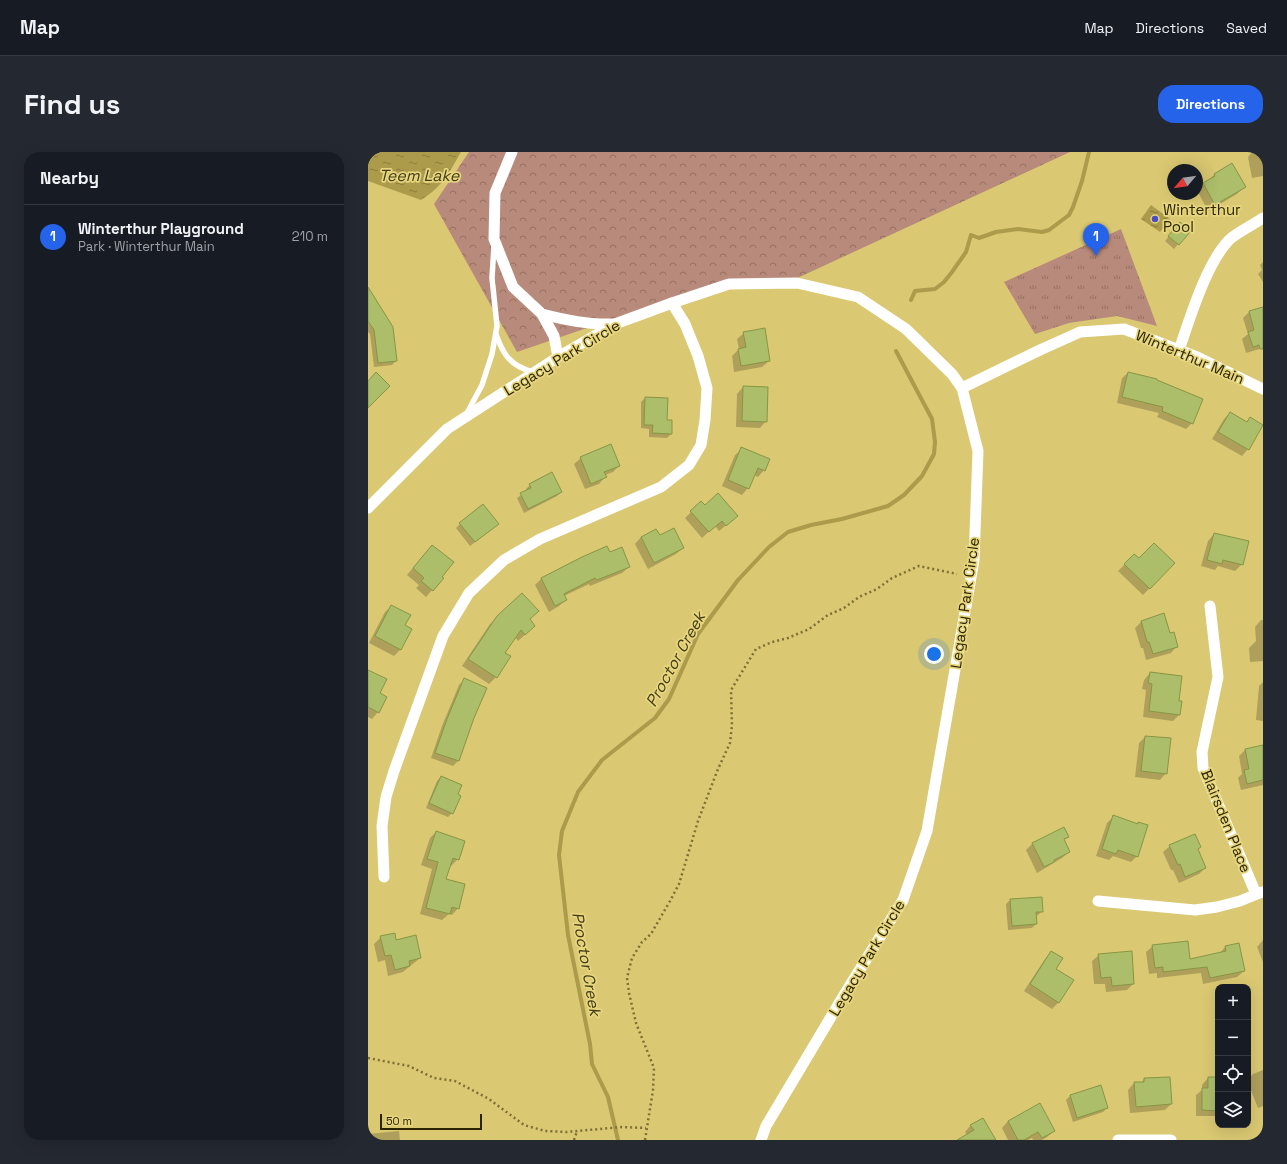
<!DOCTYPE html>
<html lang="en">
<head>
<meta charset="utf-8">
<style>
  body { margin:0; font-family:"Space Grotesk",sans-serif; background:#242831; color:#f1f3f6 }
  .controls { position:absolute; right:12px; bottom:12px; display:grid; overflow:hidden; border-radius:8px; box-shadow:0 4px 16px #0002 }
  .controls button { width:36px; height:36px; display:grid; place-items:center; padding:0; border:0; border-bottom:1px solid #363941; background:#171b24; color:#f1f3f6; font:20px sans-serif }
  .compass { position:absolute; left:799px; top:12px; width:36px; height:36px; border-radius:50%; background:#171b24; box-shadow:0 4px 16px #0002; rotate:241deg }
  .scale { position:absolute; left:12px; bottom:10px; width:102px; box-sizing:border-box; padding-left:4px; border:2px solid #2b2400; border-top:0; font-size:11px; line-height:14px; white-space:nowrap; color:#2b2400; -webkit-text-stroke:3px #e7d67e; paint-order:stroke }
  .you { position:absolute; left:566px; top:502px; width:14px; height:14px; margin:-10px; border:3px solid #fff; border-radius:50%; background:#1a73e8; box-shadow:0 0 0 6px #1a73e833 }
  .badge { display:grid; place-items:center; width:26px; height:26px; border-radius:50%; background:#2563eb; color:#fff; font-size:13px; font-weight:700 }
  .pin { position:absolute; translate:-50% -33px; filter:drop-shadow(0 1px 2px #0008) }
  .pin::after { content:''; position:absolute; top:21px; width:14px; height:12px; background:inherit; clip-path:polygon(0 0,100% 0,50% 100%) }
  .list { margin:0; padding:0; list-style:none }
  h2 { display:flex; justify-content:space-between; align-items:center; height:52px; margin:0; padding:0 16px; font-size:17px }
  h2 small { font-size:13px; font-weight:400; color:#9ea1a6 }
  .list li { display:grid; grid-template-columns:26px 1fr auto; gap:12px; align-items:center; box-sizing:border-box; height:64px; padding:0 16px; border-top:1px solid #363941 }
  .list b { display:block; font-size:15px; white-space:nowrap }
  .list p { margin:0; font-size:13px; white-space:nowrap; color:#9ea1a6 }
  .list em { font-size:13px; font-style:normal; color:#9ea1a6 }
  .icon { flex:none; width:22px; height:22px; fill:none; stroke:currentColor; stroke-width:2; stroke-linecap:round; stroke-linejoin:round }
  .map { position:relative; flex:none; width:895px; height:988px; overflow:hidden; border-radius:16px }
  header { display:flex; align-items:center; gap:24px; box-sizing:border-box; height:56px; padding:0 20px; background:#171b24; border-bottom:1px solid #363941 }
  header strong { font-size:19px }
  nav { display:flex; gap:22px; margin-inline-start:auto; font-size:14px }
  .intro { display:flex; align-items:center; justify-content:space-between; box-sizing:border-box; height:96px; padding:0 24px }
  h1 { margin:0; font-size:28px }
  .button { padding:10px 18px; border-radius:16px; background:#2563eb; color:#fff; font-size:14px; font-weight:700 }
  main { display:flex; gap:24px; padding:0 24px }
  aside { flex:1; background:#171b24; border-radius:16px; box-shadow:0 4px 16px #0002 }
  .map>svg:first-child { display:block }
</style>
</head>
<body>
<header>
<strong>Map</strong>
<nav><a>Map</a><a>Directions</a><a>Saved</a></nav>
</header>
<div class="intro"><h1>Find us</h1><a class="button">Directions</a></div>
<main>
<aside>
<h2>Nearby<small></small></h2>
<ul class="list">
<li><span class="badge">1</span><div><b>Winterthur Playground</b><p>Park · Winterthur Main</p></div><em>210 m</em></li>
</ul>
</aside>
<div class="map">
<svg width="895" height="988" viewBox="0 0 895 988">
  <defs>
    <pattern id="forest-crowns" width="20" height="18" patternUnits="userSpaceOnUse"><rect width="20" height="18" fill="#b88a7b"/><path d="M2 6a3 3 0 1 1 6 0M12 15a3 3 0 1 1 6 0" fill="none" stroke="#967162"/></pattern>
    <pattern id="park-tufts" width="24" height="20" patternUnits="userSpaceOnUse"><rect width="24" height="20" fill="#b88a7b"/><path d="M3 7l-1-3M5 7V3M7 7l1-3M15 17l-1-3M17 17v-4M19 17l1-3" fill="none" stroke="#967162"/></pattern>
    <pattern id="water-ripples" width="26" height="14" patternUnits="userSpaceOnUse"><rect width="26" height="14" fill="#ab9b4b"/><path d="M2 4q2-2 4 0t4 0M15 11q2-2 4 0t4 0" fill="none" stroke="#8b7e3c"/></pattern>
  </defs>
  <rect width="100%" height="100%" fill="#dac872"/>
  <polygon fill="url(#forest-crowns)" points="101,0 702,0 425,128 312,144 149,200 66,52"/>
  <polygon fill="url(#park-tufts)" points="753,77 789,174 749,164 701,171 667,182 636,130"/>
  <g fill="url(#water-ripples)">
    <path d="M0,0H93C81,21 74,35 53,48L0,29Z"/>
    <polygon points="783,53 802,67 792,80 773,67"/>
  </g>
  <g fill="#0003">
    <polygon points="884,0 895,0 895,24 884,26 880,5"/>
    <polygon points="864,13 875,36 869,42 840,59 829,38 846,23"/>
    <polygon points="808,76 821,79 806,97 797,89"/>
    <polygon points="895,110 895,130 890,122 894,118 892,113"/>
    <polygon points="0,137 28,209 24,213 6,215 2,182 0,180"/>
    <polygon points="895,156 895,196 878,201 874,187 880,182 875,166 881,160"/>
    <polygon points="376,181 401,209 394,215 366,220 364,204 371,197 369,187"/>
    <polygon points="760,221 824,271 818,277 789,265 791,261 749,251 754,226"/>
    <polygon points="375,235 398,269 392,276 368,275 369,242"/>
    <polygon points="277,246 298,269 303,282 299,286 281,285 281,277 273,276 273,250"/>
    <polygon points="862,261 878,270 882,267 880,297 874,304 844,287 856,267"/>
    <polygon points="374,297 396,318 390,325 386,323 380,336 374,343 354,334 367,303"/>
    <polygon points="213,306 251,314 245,320 237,323 237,325 231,332 217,337 206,312"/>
    <polygon points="162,333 193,340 189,344 156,361 149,346 159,339 158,337"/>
    <polygon points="323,360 362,370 351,379 347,374 334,386 317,366"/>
    <polygon points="92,372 125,376 102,394 88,376"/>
    <polygon points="846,382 874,412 867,419 850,414 847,418 833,414 840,389"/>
    <polygon points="273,385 291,385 315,396 308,402 280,417 267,392"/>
    <polygon points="58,400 64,438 58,445 48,436 51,433 39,423"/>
    <polygon points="241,401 261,415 254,421 222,434 221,432 196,444 198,448 191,454 181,460 167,433 173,427"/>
    <polygon points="766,403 771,407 806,411 775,443 750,419"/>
    <polygon points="24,454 36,474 32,498 26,504 1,491 17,460"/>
    <polygon points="796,463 802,482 809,494 803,501 778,508 775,496 773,496 767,476 773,470"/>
    <polygon points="129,465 161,467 160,480 150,489 147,485 136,501 141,505 128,525 121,532 94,514 122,472"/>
    <polygon points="893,468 895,468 895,509 882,510 881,496 888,489 887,475"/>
    <polygon points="0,519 11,542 10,560 4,567 0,565"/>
    <polygon points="782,521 809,549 811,563 805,569 775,565 778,538 774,537 776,528"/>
    <polygon points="96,528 105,566 91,608 85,614 63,606 74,574 91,533"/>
    <polygon points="895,530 895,569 888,568 891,534"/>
    <polygon points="777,585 798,621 792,628 767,625 771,591"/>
    <polygon points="895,594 895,633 873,638 870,626 874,622 871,604 877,598"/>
    <polygon points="73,625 84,661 80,665 58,656 69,629"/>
    <polygon points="745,665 769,673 771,671 769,704 763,710 745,704 741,708 728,704 739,671"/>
    <polygon points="696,676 700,684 695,689 701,700 694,706 669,721 658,698 664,692"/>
    <polygon points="68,680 90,707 83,714 81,713 77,727 90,756 84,763 81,762 74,768 52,762 64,717 53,713 62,686"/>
    <polygon points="802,694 832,695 829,698 837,716 831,722 811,731 805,718 803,718 795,700"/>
    <polygon points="642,748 674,759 670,763 667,764 668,772 664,776 640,778 638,752"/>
    <polygon points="13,785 28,789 52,806 35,820 20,824 17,808 10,810 6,792"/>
    <polygon points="895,788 895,810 889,795"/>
    <polygon points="785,794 821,808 851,802 857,795 876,819 869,825 835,832 833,821 789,826 789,821 781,822 778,800"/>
    <polygon points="683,800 691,850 684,857 656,839 677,807"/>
    <polygon points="731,803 765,832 759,838 738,840 737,832 726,832 724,809"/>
    <polygon points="895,918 895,954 890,956 880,931 880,927 885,922"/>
    <polygon points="840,926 850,926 850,964 828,964 828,943 834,938 834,933"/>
    <polygon points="776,927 803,952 797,958 762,961 760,938 766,931 773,931"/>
    <polygon points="702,944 739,956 735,960 705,970 698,948"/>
    <polygon points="640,969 686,979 679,985 674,988 665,988 664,986 660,988 640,988 634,976"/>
    <polygon points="603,973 626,988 591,988 599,983 597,980"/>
    <polygon points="31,979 32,988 0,988 0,982"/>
  </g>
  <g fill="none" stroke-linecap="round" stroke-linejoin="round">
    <g stroke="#ab9b4b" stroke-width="4">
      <polyline points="543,148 547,139 567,137 576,130 584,120 598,100 603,83 611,86 628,80 650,77 674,80 681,78 701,63 705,55 714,29 721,0"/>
      <polyline points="250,988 240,945 224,912 222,892 200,783 191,703 194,679 210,640 234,608 287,566 301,547 330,482 370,428 401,395 420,380 443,373 474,367 520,354 536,343 554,324 566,302 567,290 564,267 528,199"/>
    </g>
  </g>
  <g fill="#adbe6a" stroke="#879643">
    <polygon points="864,11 878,35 847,53 835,31 847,24 846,22"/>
    <polygon points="812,70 823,79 811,93 800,84"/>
    <polygon points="0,135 25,175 29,209 10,211 6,178 0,169"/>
    <polygon points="895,155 895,197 892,197 891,193 885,195 880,180 886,178 881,159"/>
    <polygon points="397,176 402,209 373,214 370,197 378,195 375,180"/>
    <polygon points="8,220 22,234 0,256 0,229"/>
    <polygon points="760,220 789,227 789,228 835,247 825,272 794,259 795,255 754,245"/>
    <polygon points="375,234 400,235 399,270 374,269"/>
    <polygon points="277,245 300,246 299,268 304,268 304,282 284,281 285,273 276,273"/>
    <polygon points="862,260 879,270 882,265 895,273 881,298 850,280"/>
    <polygon points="243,292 252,314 236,320 239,325 223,332 212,305"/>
    <polygon points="373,295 402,307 397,319 390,316 381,337 360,328"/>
    <polygon points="184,320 194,340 160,357 152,341 163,336 161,332"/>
    <polygon points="350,341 370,364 358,374 354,369 341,380 322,359 333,349 337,353"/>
    <polygon points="115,352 131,372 107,390 91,371"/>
    <polygon points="306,376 316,396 286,411 273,385 288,377 292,383"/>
    <polygon points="846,381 881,389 875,413 855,408 854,412 839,408"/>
    <polygon points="786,391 807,411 782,437 756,412 766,402 771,406"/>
    <polygon points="64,393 86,410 74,425 76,426 65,439 53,429 56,426 45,416"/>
    <polygon points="239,394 242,400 254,395 262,415 229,428 227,426 196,442 199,448 187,454 173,426 214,405"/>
    <polygon points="154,441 171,459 162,467 167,474 157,483 153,478 137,501 143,504 129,526 100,507 129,464"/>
    <polygon points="23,453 43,463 37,473 44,477 33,498 7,484"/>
    <polygon points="796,461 802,481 806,480 810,495 785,502 781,490 779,490 773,469"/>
    <polygon points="0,518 19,527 12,541 19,545 11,561 0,555"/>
    <polygon points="782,520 814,524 811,549 814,549 812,563 781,559 784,532 780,531"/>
    <polygon points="96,526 119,536 106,566 91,609 67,601 79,567"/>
    <polygon points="777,584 803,586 799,622 773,619"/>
    <polygon points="895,593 895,628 879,632 876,618 881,617 877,597"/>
    <polygon points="73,624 94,633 90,642 93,644 85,662 61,651"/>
    <polygon points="745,663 770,672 770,670 780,673 770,705 750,698 748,702 734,697"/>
    <polygon points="696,675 701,685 696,687 702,700 686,708 686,710 676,715 664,691"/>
    <polygon points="68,679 97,689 91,708 85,706 78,727 97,732 91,757 84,755 82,762 58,756 70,710 59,707"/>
    <polygon points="827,682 833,695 830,697 838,716 817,725 812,712 810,713 801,693"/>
    <polygon points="674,745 675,760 668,760 669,772 644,774 642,747"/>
    <polygon points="27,781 28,788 48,783 53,806 41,809 42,814 27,818 23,803 17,804 12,784"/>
    <polygon points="820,789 822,807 858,799 857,794 871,791 877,819 842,826 839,815 795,820 795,815 787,816 784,793"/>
    <polygon points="683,799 695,806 688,817 706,828 691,851 662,832"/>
    <polygon points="764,799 766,832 744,834 743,825 733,826 730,802"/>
    <polygon points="802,925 804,952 768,955 766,930 776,930 776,926"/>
    <polygon points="840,925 850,925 850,959 834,958 834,936 840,936"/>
    <polygon points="733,933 740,956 709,966 702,943"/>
    <polygon points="672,951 687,979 674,986 670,980 656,988 650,988 640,969"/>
    <polygon points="615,966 628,988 589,988 606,978 602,973"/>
  </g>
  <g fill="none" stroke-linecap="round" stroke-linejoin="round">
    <g stroke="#7c7035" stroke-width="2.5" stroke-dasharray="2 3" stroke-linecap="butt">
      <polyline points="0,906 41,914 66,926 87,929 121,947 156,973 177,979 198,980 254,975 278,976"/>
      <polyline points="206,988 209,979"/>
      <polyline points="277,988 285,938 286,916 268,871 261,841 259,826 264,806 274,790 283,782 302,749 311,732 330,669 350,617 362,591 364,573 363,538 388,497 404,490 420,486 441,477 460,463 476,456 491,445 509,437 524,426 551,414 589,422"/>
    </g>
    <g stroke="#fff" stroke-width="5.5">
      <path d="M128,182C135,203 143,214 165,220"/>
      <polyline points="99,261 114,233 124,202 129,174 124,126 126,94"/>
    </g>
    <g stroke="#fff" stroke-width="11">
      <polyline points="144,0 127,41 126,87 145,135 174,162 186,184 190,205"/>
      <path d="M174,162C197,168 220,173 244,172"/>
      <path d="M811,198C822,166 838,112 861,88C870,80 885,73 895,66"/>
      <polyline points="594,236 672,198 712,180 756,177 829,205 895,237"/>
      <polyline points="0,356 79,277 190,205 247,172 304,151 361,132 429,131 490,145 538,177 584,222 594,236 610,299 606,408 559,679 535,748 476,843 398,974 393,988"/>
      <polyline points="842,454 850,525 834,600 835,616 888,742"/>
      <polyline points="16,725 14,674 18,645 26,619 75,484 101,441 136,408 172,387 293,335 321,313 333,293 337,268 339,236 330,204 317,172 304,151"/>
      <polyline points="730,749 827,758 849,755 872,749 894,740"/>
      <polyline points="750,988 803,988"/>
    </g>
  </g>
  <circle fill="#4e4cc3" stroke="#e7d67e" stroke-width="1.5" cx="787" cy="67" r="4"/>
  <g text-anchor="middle" stroke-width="3.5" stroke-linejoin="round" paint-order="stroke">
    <g font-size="15" fill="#2b2400" stroke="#e7d67e" text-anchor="start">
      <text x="795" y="63">Winterthur<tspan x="795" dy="17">Pool</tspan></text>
    </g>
    <g font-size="15" fill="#2b2400" stroke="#e7d67e">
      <text transform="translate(822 205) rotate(23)" y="5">Winterthur Main</text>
      <text transform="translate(194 206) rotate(-31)" y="5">Legacy Park Circle</text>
      <text transform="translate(597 451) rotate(-82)" y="5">Legacy Park Circle</text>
      <text transform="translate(858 669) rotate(68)" y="5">Blairsden Place</text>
      <text transform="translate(499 806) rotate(-59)" y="5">Legacy Park Circle</text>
    </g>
    <g font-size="16" font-style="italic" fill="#433c19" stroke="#e7d67e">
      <text x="51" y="29">Teem Lake</text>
      <text transform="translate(307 507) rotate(-61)" y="6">Proctor Creek</text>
      <text transform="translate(219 812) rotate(80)" y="6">Proctor Creek</text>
    </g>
  </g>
</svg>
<div class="controls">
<button>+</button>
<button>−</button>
<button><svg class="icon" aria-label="locate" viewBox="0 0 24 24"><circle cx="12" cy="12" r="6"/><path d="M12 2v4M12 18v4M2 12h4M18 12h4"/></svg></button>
<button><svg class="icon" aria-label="layers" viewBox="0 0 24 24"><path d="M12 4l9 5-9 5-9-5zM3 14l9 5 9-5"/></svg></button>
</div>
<svg class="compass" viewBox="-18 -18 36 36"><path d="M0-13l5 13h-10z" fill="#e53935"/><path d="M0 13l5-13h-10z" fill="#9ea1a6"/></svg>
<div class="scale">50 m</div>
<div class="you"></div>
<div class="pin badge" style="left:728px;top:104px">1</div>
</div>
</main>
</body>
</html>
